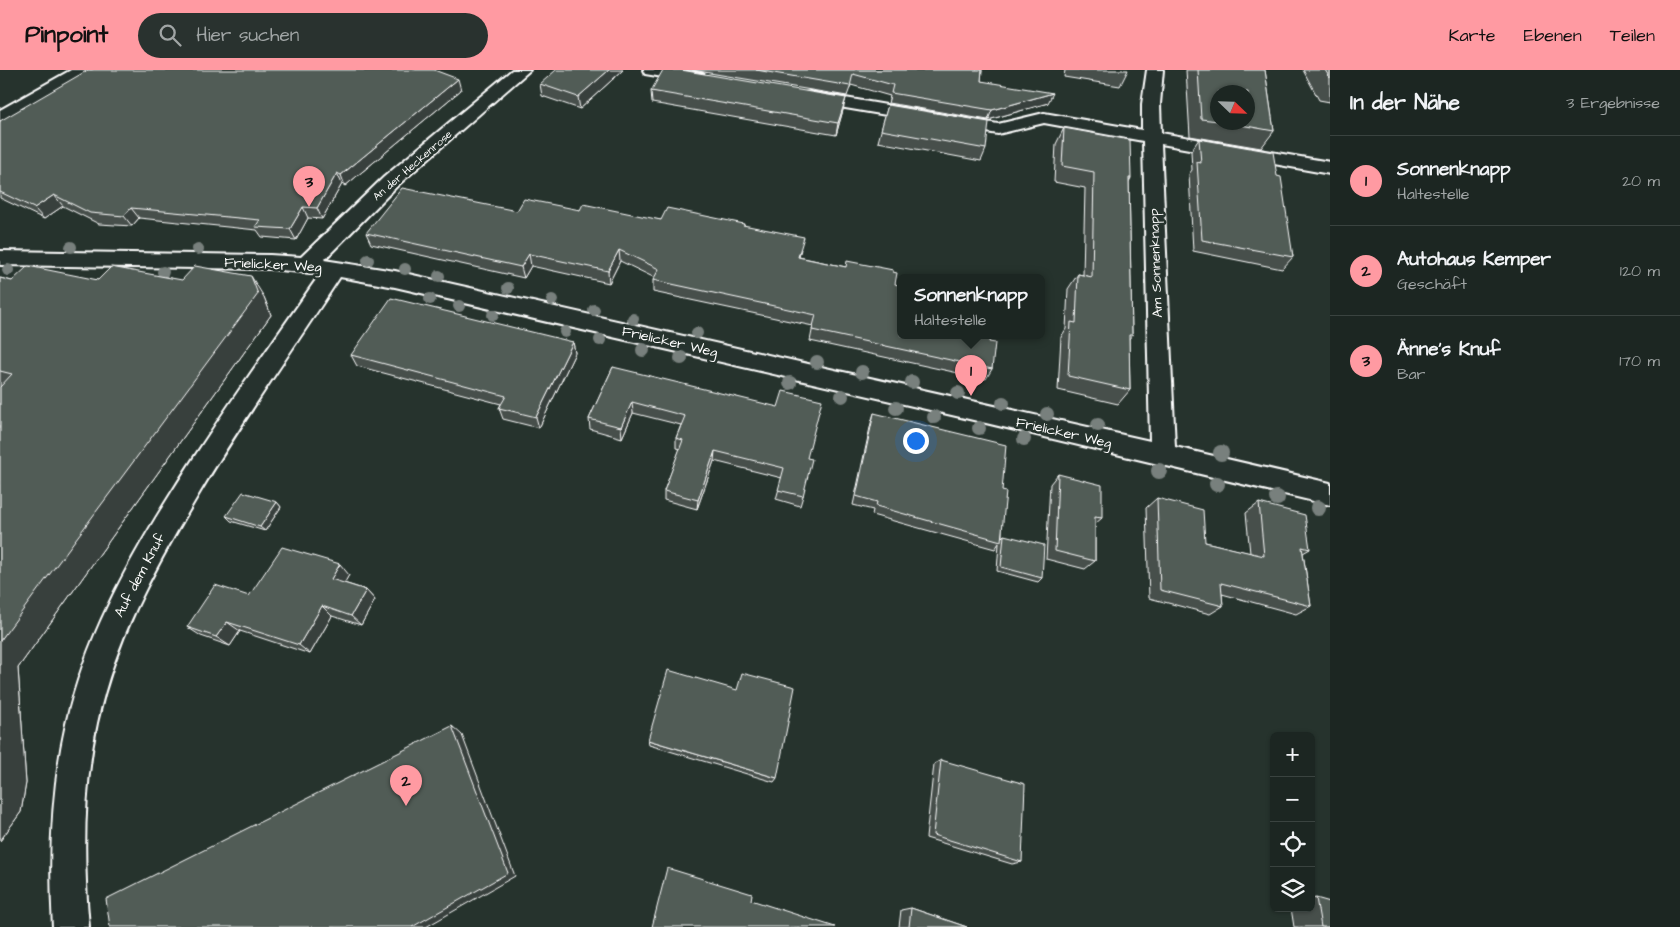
<!DOCTYPE html>
<html lang="de">
<head>
<meta charset="utf-8">
<style>
  body { margin:0; font-family:"Architects Daughter",sans-serif; background:#29322f; color:#f1f3f6 }
  .controls { position:absolute; right:15px; bottom:15px; display:grid; overflow:hidden; border-radius:8px; box-shadow:0 1px 4px #0004 }
  .controls button { width:45px; height:45px; display:grid; place-items:center; padding:0; border:0; border-bottom:1px solid #3a4340; background:#1c2622; color:#f1f3f6; font:25px sans-serif }
  .compass { position:absolute; left:1210px; top:15px; width:45px; height:45px; border-radius:50%; background:#1c2622; box-shadow:0 1px 4px #0004; rotate:113deg }
  .you { position:absolute; left:915px; top:370px; width:18px; height:18px; margin:-12px; border:4px solid #fff; border-radius:50%; background:#1a73e8; box-shadow:0 0 0 8px #1a73e833 }
  .badge { display:grid; place-items:center; width:32px; height:32px; border-radius:50%; background:#ff9aa2; color:#111; font-size:16px; font-weight:700 }
  .pin { position:absolute; translate:-50% -41px; filter:drop-shadow(0 1px 2px #0008) }
  .pin::after { content:''; position:absolute; top:26px; width:18px; height:15px; background:inherit; clip-path:polygon(0 0,100% 0,50% 100%) }
  .popup { position:absolute; left:897px; top:204px; width:148px; height:65px; box-sizing:border-box; display:grid; place-content:center; border-radius:8px; background:#1c2622; filter:drop-shadow(0 1px 4px #0005); font-size:16px; white-space:nowrap; color:#a0a5a5 }
  .popup b { font-size:19px; color:#f1f3f6 }
  .popup::after { content:''; position:absolute; left:50%; top:100%; margin-left:-10px; border:10px solid transparent; border-top-color:#1c2622 }
  .list { margin:0; padding:0; list-style:none }
  h2 { display:flex; justify-content:space-between; align-items:center; height:65px; margin:0; padding:0 20px; font-size:21px }
  h2 small { font-size:16px; font-weight:400; color:#a0a5a5 }
  .list li { display:grid; grid-template-columns:32px 1fr auto; gap:15px; align-items:center; box-sizing:border-box; height:90px; padding:0 20px; border-top:1px solid #3a4340 }
  .list b { display:block; font-size:19px; white-space:nowrap }
  .list p { margin:0; font-size:16px; white-space:nowrap; color:#a0a5a5 }
  .list em { font-size:16px; font-style:normal; color:#a0a5a5 }
  .icon { flex:none; width:28px; height:28px; fill:none; stroke:currentColor; stroke-width:2; stroke-linecap:round; stroke-linejoin:round }
  .map { position:relative; flex:none; width:1330px; height:857px; overflow:hidden }
  header { display:flex; align-items:center; gap:30px; box-sizing:border-box; height:70px; padding:0 25px; background:#ff9aa2; color:#111 }
  header strong { font-size:24px }
  nav { display:flex; gap:28px; margin-inline-start:auto; font-size:18px }
  .search { width:350px; height:45px; background:#29322f; display:flex; align-items:center; gap:12px; box-sizing:border-box; padding:0 18px; border-radius:28px; color:#a0a5a5; font-size:19px }
  main { display:flex }
  aside { flex:1; background:#1c2622 }
  .map>svg:first-child { display:block }
</style>
</head>
<body>
<header>
<strong>Pinpoint</strong>
<div class="search"><svg class="icon" aria-label="search" viewBox="0 0 24 24"><circle cx="10" cy="10" r="6"/><path d="M15 15l6 6"/></svg>Hier suchen</div>
<nav><a>Karte</a><a>Ebenen</a><a>Teilen</a></nav>
</header>
<main>
<div class="map">
<svg width="1330" height="857" viewBox="0 0 1330 857">
  <rect width="100%" height="100%" fill="#26332d"/>
  <filter id="ink" filterUnits="userSpaceOnUse"><feTurbulence type="fractalNoise" baseFrequency=".02" numOctaves="2"/><feDisplacementMap in="SourceGraphic" scale="10" xChannelSelector="R" yChannelSelector="G"/><feConvolveMatrix kernelMatrix="1 2 1 2 8 2 1 2 1" color-interpolation-filters="sRGB"/></filter>
  <g filter="url(#ink)">
    <g fill="none" stroke-linecap="round" stroke-linejoin="round">
      <g stroke="#fff" stroke-width="4">
        <g id="minor">
          <polygon points="71,0 91,0 89,4 6,51 0,52 0,40"/>
          <path d="M512,0H530L398,115L324,190L395,201L1150,371L1143,71L1044,53L998,64L810,32L804,31L801,27L804,23L810,22L998,54L1044,43L1142,60V34L1147,0H1163L1160,34L1161,63L1330,92V104L1161,74L1175,377L1330,413V435L969,349L395,217L340,207C291,282 239,355 194,432C151,505 115,570 97,653C83,719 83,790 89,857H53C49,790 51,720 66,654C85,570 126,495 172,422C218,348 270,276 320,204L270,199L0,195V181L270,185L301,187L384,107Z"/>
          <polygon points="643,0 681,0 703,4 706,8 703,12 697,13 651,5 645,4"/>
        </g>
      </g>
      <use href="#minor" fill="#26332d" fill-rule="evenodd"/>
    </g>
    <g fill="#78807d">
      <circle cx="71" cy="177" r="6"/>
      <circle cx="198" cy="179" r="6"/>
      <circle cx="368" cy="190" r="6"/>
      <circle cx="405" cy="199" r="6"/>
      <circle cx="8" cy="200" r="6"/>
      <circle cx="163" cy="202" r="6"/>
      <circle cx="439" cy="206" r="6"/>
      <circle cx="508" cy="218" r="6"/>
      <circle cx="430" cy="229" r="6"/>
      <circle cx="552" cy="230" r="6"/>
      <circle cx="459" cy="236" r="6"/>
      <circle cx="594" cy="240" r="6"/>
      <circle cx="493" cy="245" r="6"/>
      <circle cx="633" cy="249" r="6"/>
      <circle cx="565" cy="262" r="6"/>
      <circle cx="697" cy="263" r="6"/>
      <circle cx="600" cy="270" r="6"/>
      <circle cx="643" cy="280" r="7"/>
      <circle cx="681" cy="288" r="7"/>
      <circle cx="817" cy="292" r="7"/>
      <circle cx="862" cy="302" r="7"/>
      <circle cx="912" cy="312" r="7"/>
      <circle cx="790" cy="313" r="7"/>
      <circle cx="958" cy="323" r="7"/>
      <circle cx="842" cy="326" r="7"/>
      <circle cx="1003" cy="333" r="7"/>
      <circle cx="896" cy="338" r="7"/>
      <circle cx="1047" cy="344" r="7"/>
      <circle cx="934" cy="347" r="7"/>
      <circle cx="1098" cy="355" r="7"/>
      <circle cx="979" cy="358" r="7"/>
      <circle cx="1024" cy="369" r="7"/>
      <circle cx="1221" cy="383" r="8"/>
      <circle cx="1159" cy="401" r="8"/>
      <circle cx="1217" cy="414" r="8"/>
      <circle cx="1277" cy="428" r="8"/>
      <circle cx="1318" cy="438" r="8"/>
    </g>
    <g fill="#464f4b" stroke="#fff" fill-rule="evenodd">
      <polygon points="623,0 580,39 542,26 540,14"/>
      <polygon points="692,0 982,0 981,11 1048,33 988,50 888,33 890,26 851,15 847,26"/>
      <polygon points="1065,0 1128,0 1120,16 1064,7"/>
      <path d="M1186,0H1265L1274,61L1261,78L1190,66ZM1218,22L1248,52H1218Z"/>
      <polygon points="1303,0 1330,0 1330,32 1319,30"/>
      <polygon points="461,20 345,116 342,114 322,149 308,148 296,170 262,167 257,160 139,148 132,156 99,154 63,136 44,149 0,128 0,51"/>
      <polygon points="651,21 843,40 836,65 652,33"/>
      <polygon points="888,35 986,79 981,91 878,72"/>
      <polygon points="1064,58 1131,108 1129,112 1132,265 1129,269 1130,320 1118,334 1058,320 1061,267 1066,259 1068,219 1078,204 1083,205 1085,118 1054,112 1056,74"/>
      <polygon points="1199,69 1277,106 1293,187 1282,199 1193,181 1189,104 1192,100 1191,81"/>
      <polygon points="580,140 661,150 744,155 801,179 799,187 846,197 893,202 895,214 989,272 992,299 986,309 810,271 813,256 653,222 653,210 655,208 620,191 609,213 531,196 524,208 371,174 366,163 517,141"/>
      <polygon points="0,208 12,211 98,210 264,227 271,245 18,598 26,713 21,742 0,771"/>
      <polygon points="573,272 575,283 539,358 503,349 499,338 501,334 357,296 351,285"/>
      <polygon points="613,297 807,388 803,426 800,436 776,429 782,408 714,391 697,439 664,430 664,421 680,379 676,378 676,368 681,355 633,343 622,368 590,359 589,349"/>
      <polygon points="874,343 1002,421 1002,467 1004,465 1042,508 1038,512 997,501 999,473 995,479 872,445 873,440 853,435 871,353"/>
      <polygon points="1058,404 1102,448 1095,454 1095,491 1085,499 1046,489 1050,414"/>
      <polygon points="1157,428 1205,472 1250,483 1246,443 1259,433 1310,479 1303,483 1311,536 1296,544 1222,524 1223,536 1210,544 1149,528 1146,438"/>
      <polygon points="277,432 281,437 265,461 231,451 226,446"/>
      <polygon points="349,505 344,513 366,520 375,530 361,555 332,546 310,584 240,561 230,576 201,566 187,557 249,526"/>
      <polygon points="648,670 777,708 774,712 649,675"/>
      <polygon points="941,690 1022,792 1012,794 926,768 934,694"/>
      <polygon points="1316,828 1330,857 1294,857 1291,838 1311,838 1311,829"/>
      <polygon points="911,838 967,857 899,857 901,840"/>
    </g>
    <g fill="#39403d" stroke="#fff">
      <polygon points="609,0 623,0 580,39 578,27"/>
      <polygon points="458,9 461,20 345,116 341,105"/>
      <polygon points="1053,23 1048,33 988,50 992,40"/>
      <polygon points="846,28 843,40 836,65 838,53"/>
      <polygon points="337,103 342,114 322,149 317,138"/>
      <polygon points="54,125 63,136 44,149 34,138"/>
      <polygon points="303,137 308,148 296,170 290,159"/>
      <polygon points="131,138 139,148 132,156 124,146"/>
      <polygon points="619,180 620,191 609,213 608,201"/>
      <polygon points="529,184 531,196 524,208 521,197"/>
      <polygon points="251,206 264,227 271,245 18,598 26,713 21,742 0,771 0,571"/>
      <polygon points="573,272 575,283 539,358 536,347"/>
      <polygon points="632,332 633,343 622,368 621,357"/>
      <polygon points="715,381 714,391 697,439 698,430"/>
      <polygon points="277,432 281,437 265,461 260,457"/>
      <polygon points="340,494 349,505 341,519 331,509"/>
      <polygon points="366,520 375,530 361,555 351,546"/>
      <polygon points="322,536 332,546 310,584 299,575"/>
      <polygon points="227,552 240,561 230,576 216,567"/>
      <polygon points="452,656 462,665 515,806 426,857 412,857"/>
    </g>
    <g fill="#515c57" stroke="#fff">
      <polygon points="88,0 434,0 458,9 341,105 337,103 317,138 303,137 290,159 255,157 260,150 131,138 124,146 90,143 54,125 34,138 0,122 0,51"/>
      <polygon points="556,0 609,0 578,27 540,14"/>
      <polygon points="663,0 681,0 846,28 838,53 651,21"/>
      <polygon points="756,0 982,0 981,11 1053,23 992,40 891,23 893,15 853,4 850,16"/>
      <polygon points="1198,0 1265,0 1274,61 1224,52 1248,52 1248,22 1218,22 1218,51 1201,49"/>
      <polygon points="1325,0 1330,0 1330,8"/>
      <polygon points="888,35 989,52 986,79 881,60"/>
      <polygon points="1064,58 1130,70 1131,108 1129,108 1132,265 1129,265 1130,320 1068,306 1071,252 1076,253 1078,204 1092,207 1094,102 1062,96"/>
      <polygon points="1199,69 1273,82 1277,106 1281,107 1293,187 1202,170 1197,92 1201,93"/>
      <polygon points="402,118 517,141 524,129 580,140 583,134 661,150 667,138 744,154 743,155 804,167 798,187 846,197 847,191 893,200 893,202 897,203 895,214 901,216 901,265 990,265 989,272 995,273 992,299 812,260 816,245 653,210 659,199 619,180 608,201 529,184 521,197 366,163"/>
      <polygon points="28,196 98,210 111,197 182,210 195,196 251,206 258,224 0,571 0,317 12,304 0,301 0,208 12,211"/>
      <polygon points="391,228 573,272 536,347 499,338 506,326 351,285"/>
      <polygon points="613,297 778,337 783,321 822,330 807,388 812,389 803,426 778,420 784,398 715,381 698,430 664,421 683,370 676,368 685,346 632,332 621,357 589,349"/>
      <polygon points="874,343 1006,375 1002,421 1006,422 1001,471 876,436 877,432 856,426"/>
      <polygon points="1058,404 1102,415 1102,448 1095,447 1095,491 1055,481"/>
      <polygon points="243,422 277,432 260,457 226,446"/>
      <polygon points="1157,428 1203,440 1205,472 1264,486 1259,433 1305,445 1310,479 1302,477 1311,536 1221,513 1223,536 1160,520"/>
      <polygon points="1004,465 1044,475 1042,508 1001,497"/>
      <polygon points="282,477 340,494 331,509 366,520 351,546 322,536 299,575 227,552 216,567 187,557 215,515 249,526"/>
      <polygon points="668,600 737,620 742,603 795,617 777,708 648,670"/>
      <polygon points="452,656 508,803 412,857 110,857 106,829"/>
      <polygon points="941,690 1025,714 1022,792 933,765"/>
      <polygon points="667,798 752,824 751,830 835,857 652,857"/>
      <polygon points="1316,828 1330,832 1330,857 1321,857"/>
      <polygon points="911,838 967,857 909,857"/>
    </g>
  </g>
  <g text-anchor="middle" stroke-width="5" stroke-linejoin="round" paint-order="stroke">
    <g font-size="11" fill="#fff" stroke="#26332d">
      <text transform="translate(412 95) rotate(-41)" y="4">An der Heckenrose</text>
    </g>
    <g font-size="14" fill="#fff" stroke="#26332d">
      <text transform="translate(1155 193) rotate(-92)" y="5">Am Sonnenknapp</text>
      <text transform="translate(273 194) rotate(3)" y="5">Frielicker Weg</text>
      <text transform="translate(670 271) rotate(13)" y="5">Frielicker Weg</text>
      <text transform="translate(1064 362) rotate(13)" y="5">Frielicker Weg</text>
      <text transform="translate(139 505) rotate(-62)" y="5">Auf dem Knuf</text>
    </g>
  </g>
</svg>
<div class="controls">
<button>+</button>
<button>−</button>
<button><svg class="icon" aria-label="locate" viewBox="0 0 24 24"><circle cx="12" cy="12" r="6"/><path d="M12 2v4M12 18v4M2 12h4M18 12h4"/></svg></button>
<button><svg class="icon" aria-label="layers" viewBox="0 0 24 24"><path d="M12 4l9 5-9 5-9-5zM3 14l9 5 9-5"/></svg></button>
</div>
<svg class="compass" viewBox="-18 -18 36 36"><path d="M0-13l5 13h-10z" fill="#e53935"/><path d="M0 13l5-13h-10z" fill="#a0a5a5"/></svg>
<div class="you"></div>
<div class="pin badge" style="left:971px;top:326px">1</div>
<div class="popup"><b>Sonnenknapp</b>Haltestelle</div>
<div class="pin badge" style="left:406px;top:736px">2</div>
<div class="pin badge" style="left:309px;top:137px">3</div>
</div>
<aside>
<h2>In der Nähe<small>3 Ergebnisse</small></h2>
<ul class="list">
<li><span class="badge">1</span><div><b>Sonnenknapp</b><p>Haltestelle</p></div><em>20 m</em></li>
<li><span class="badge">2</span><div><b>Autohaus Kemper</b><p>Geschäft</p></div><em>120 m</em></li>
<li><span class="badge">3</span><div><b>Änne's Knuf</b><p>Bar</p></div><em>170 m</em></li>
</ul>
</aside>
</main>
</body>
</html>
